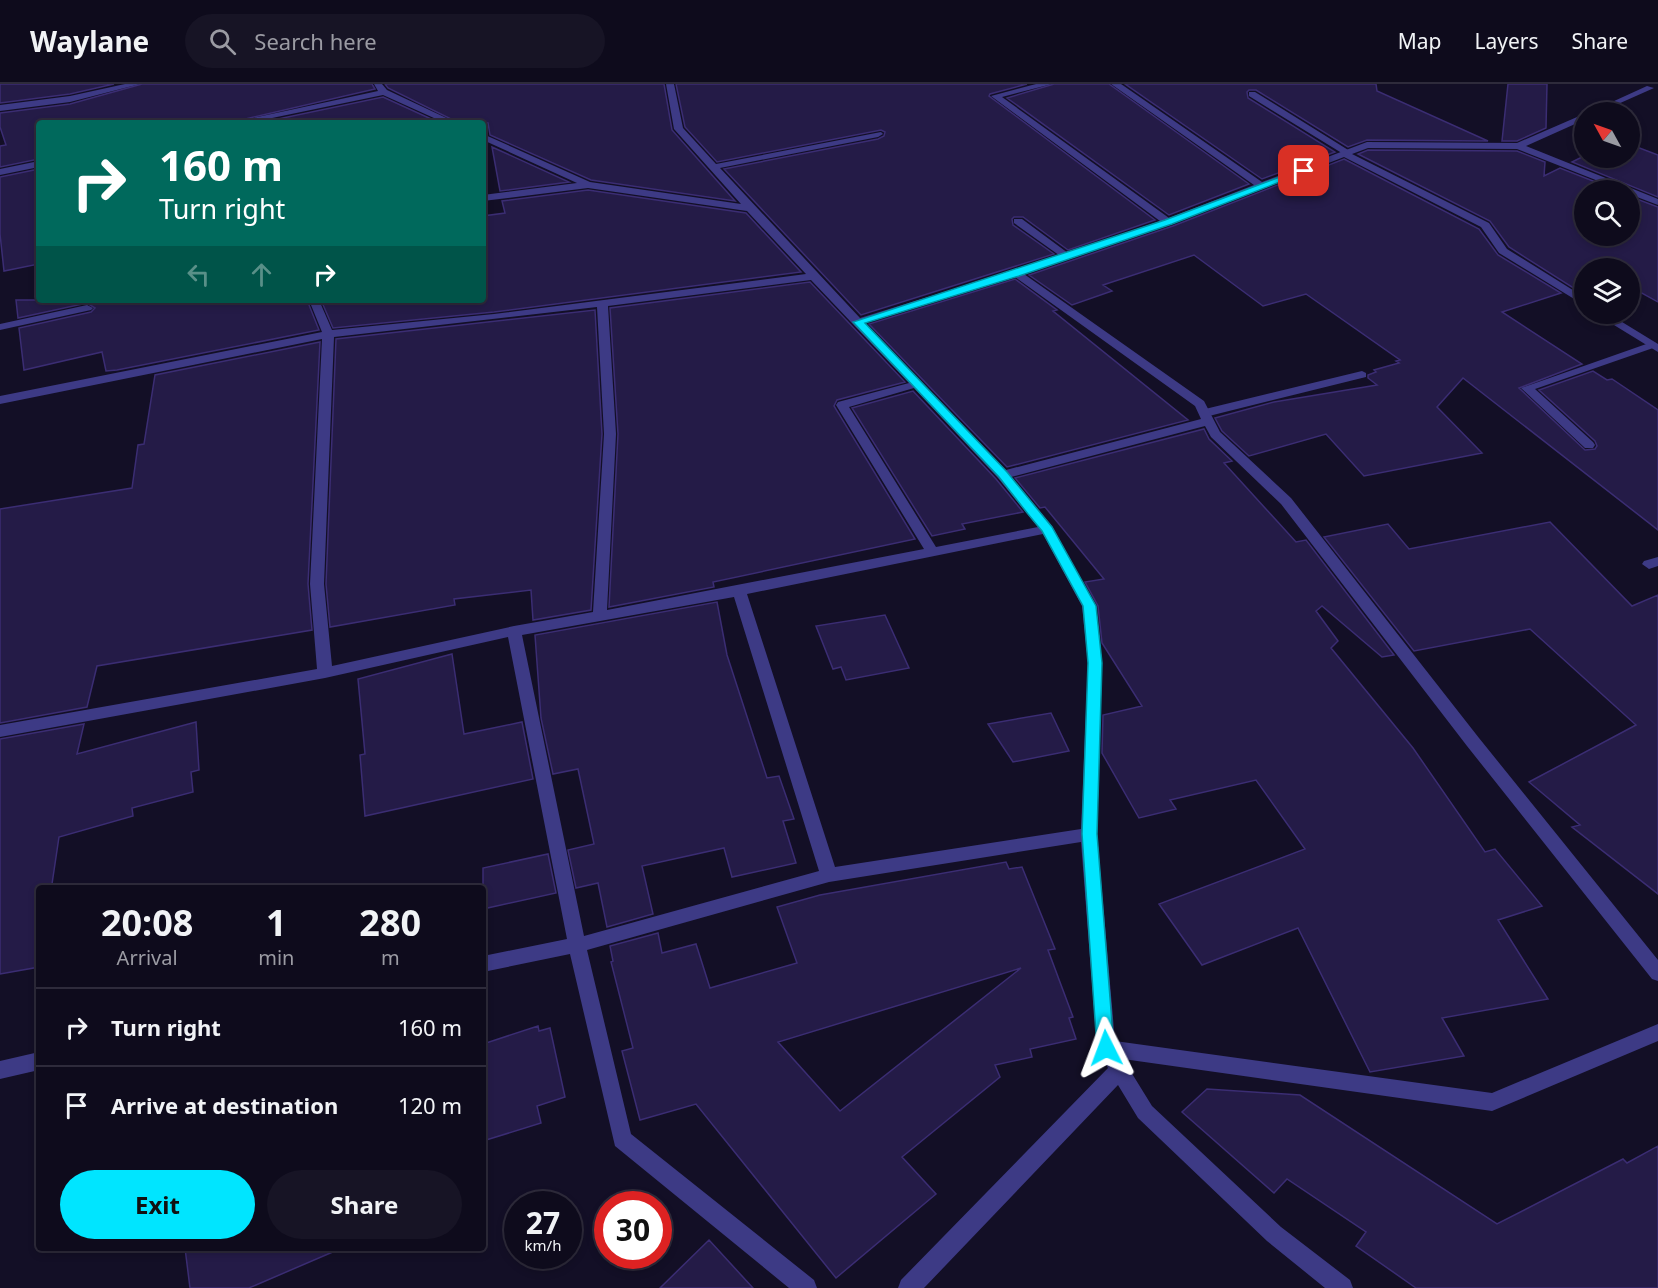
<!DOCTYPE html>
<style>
:root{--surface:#0e0b1c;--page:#171425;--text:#f1f3f6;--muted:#9b9ba3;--line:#2e2b3b;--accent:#00e5ff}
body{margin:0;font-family:"Noto Sans",sans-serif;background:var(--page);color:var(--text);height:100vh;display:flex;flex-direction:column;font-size:22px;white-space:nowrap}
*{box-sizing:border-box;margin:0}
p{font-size:20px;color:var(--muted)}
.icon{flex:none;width:33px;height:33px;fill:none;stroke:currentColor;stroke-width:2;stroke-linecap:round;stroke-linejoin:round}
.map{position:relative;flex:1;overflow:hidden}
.panel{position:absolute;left:36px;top:801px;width:450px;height:366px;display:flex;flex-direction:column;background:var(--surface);border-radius:6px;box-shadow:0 3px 9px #0003,0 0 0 2px var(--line)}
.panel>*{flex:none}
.banner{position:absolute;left:36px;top:36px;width:450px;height:183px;border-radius:6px;box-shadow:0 3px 9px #0003,0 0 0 2px var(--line);background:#00695c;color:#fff;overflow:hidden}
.needle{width:39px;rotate:310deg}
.buttons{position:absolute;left:1574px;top:18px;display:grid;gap:12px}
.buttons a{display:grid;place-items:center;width:66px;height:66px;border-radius:50%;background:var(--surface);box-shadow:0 3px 9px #0003,0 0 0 2px var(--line);font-size:30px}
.speed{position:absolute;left:504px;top:1107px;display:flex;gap:12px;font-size:30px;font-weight:700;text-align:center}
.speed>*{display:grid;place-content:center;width:78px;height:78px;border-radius:50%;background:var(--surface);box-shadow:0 3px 9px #0003,0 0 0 2px var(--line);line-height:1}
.speed small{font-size:15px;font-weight:400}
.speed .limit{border:9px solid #d22;background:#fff;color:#111}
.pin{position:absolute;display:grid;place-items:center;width:51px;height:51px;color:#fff;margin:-26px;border-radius:12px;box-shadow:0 3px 9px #0006}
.me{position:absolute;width:66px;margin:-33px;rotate:357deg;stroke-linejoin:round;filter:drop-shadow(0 0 4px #0008)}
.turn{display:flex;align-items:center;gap:21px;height:126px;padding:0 24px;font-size:27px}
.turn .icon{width:78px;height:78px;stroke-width:2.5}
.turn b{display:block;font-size:42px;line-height:51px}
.lanes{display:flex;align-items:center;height:57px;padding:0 24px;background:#0003;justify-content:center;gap:30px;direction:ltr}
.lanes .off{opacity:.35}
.eta{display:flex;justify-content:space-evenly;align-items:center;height:102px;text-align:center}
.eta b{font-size:36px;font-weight:700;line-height:42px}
.primary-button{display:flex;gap:12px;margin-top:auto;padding:12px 24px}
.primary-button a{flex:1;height:69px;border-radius:36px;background:var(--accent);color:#111;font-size:24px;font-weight:700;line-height:69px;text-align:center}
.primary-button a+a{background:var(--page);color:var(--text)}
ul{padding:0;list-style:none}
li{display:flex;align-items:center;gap:18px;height:78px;padding:0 24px;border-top:2px solid var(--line)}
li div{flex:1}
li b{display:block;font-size:22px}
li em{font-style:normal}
header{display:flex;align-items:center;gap:36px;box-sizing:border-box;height:84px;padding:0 30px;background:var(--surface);border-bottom:2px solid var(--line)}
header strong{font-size:28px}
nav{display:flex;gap:33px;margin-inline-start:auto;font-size:21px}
.search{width:420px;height:54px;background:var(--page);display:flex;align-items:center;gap:15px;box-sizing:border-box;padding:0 21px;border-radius:33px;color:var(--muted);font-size:22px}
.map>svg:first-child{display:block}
.building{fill:#241b47;stroke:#3b2d73;stroke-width:1.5;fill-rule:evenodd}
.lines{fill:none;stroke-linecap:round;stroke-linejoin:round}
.lane{fill:#3d3a85;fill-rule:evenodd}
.street{fill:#3d3a85;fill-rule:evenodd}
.route{fill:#00e5ff;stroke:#0095a6;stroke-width:1.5}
</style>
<header>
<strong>Waylane</strong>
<div class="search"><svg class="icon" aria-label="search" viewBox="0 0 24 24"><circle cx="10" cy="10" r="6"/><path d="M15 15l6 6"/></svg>Search here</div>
<nav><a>Map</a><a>Layers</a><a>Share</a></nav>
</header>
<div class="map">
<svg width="1658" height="1204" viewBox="0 0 1658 1204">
<rect width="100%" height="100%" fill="#130f26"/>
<path class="building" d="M0 0H114L70 10 0 19Z
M142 0H372L375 5 228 39H39V75L0 83V62L6 61 0 43V29L70 20Z
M385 0H664L672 46 735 117 591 96 490 51 488 39H459L388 4Z
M676 0H1027L990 10 989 12 1155 136 1068 166 1023 133H1014L1012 135 1013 141 1054 170 861 231 724 85 878 55 884 52 885 48 881 46 717 78 685 43Z
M1054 0H1109L1249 100 1169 131 1007 14Z
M1125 0H1376L1377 7 1488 57 1367 56 1348 63 1256 6H1249L1247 8 1248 14 1335 68 1262 95Z
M1508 0H1547L1546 44 1517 57H1502Z
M383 13 440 39H259Z
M1629 60 1658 71V113L1572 78 1584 72V75L1629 74Z
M492 63 569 98 500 107Z
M1368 66 1517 67 1545 78 1544 92 1560 84 1616 106H1584V152H1629V112L1658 123V218L1629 202V184H1584V202L1575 205 1509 163 1490 137 1358 70Z
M1344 75 1479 145 1498 171 1561 209 1502 228 1582 280 1519 304 1585 366 1595 365 1597 362 1595 357 1539 306 1593 287 1607 296 1612 295 1658 326V446L1463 294 1437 323 1482 369 1364 392 1326 350 1249 372 1222 347 1215 334 1274 318 1377 301 1368 294V291L1376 288 1374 286 1399 279 1396 277 1400 276 1306 210 1263 222 1194 171 1103 201 1112 207 1072 221 1029 191 1173 142Z
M39 85V180L4 187 0 150V93Z
M588 106 746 129 801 188 494 228 333 244 321 216H483V132L505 129 502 117Z
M1015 195 1057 226 1053 227 1188 336 1007 383 869 240Z
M810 198 905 298 837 316 834 322 915 455 713 498 714 503 609 523 618 350 610 224Z
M16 216H307L319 246 117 286 106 287 102 268 24 286 19 244 91 228 95 224 87 219 18 234Z
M595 226 602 350 591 526 533 536 531 506 454 515 455 521 330 543 326 500 336 255Z
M320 258 308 500 312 546 97 582 87 623 0 639V425L132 404 138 361 144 360 155 291Z
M913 307 996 395 1023 428 962 440 965 445 932 452 852 324Z
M1204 345 1209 355 1232 377 1224 379 1296 458 1306 456 1394 571 1382 573 1322 522 1316 527 1338 557 1331 564 1413 664 1485 768 1495 765 1542 822 1498 836 1548 915 1442 934 1464 972 1370 988 1298 844 1202 881 1159 820 1305 765 1256 696 1170 716 1176 725 1139 734 1102 669 1103 631 1142 622 1102 559 1098 522 1085 498 1104 495 1045 423 1040 424 1015 394Z
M1550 438 1632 522 1658 511V810L1572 743 1580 741 1529 698 1636 641 1530 545 1414 567 1324 453 1388 440 1409 465Z
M717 518 727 571 767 694 779 692 794 735 783 737 796 779 732 793 724 764 642 782 653 830 607 843 598 799 576 804 568 766 594 760 578 685 553 690 541 634 535 551Z
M885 531 909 584 846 596 841 583 833 585 816 542Z
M452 570 464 650 522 638 533 695 365 732 360 671 365 670 358 595Z
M1051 629 1069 667 1013 678 988 640Z
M196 638 199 686 191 688 193 708 132 724 133 732 59 753 52 800 39 803V883L0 890V655L84 640 77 670Z
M548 770 556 809 483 825V784Z
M1006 778 1009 785 1022 783 1055 865 1048 866 1073 933 1069 934 1076 955 1030 965 1032 973 995 981 1000 993 902 1073 936 1110 836 1194 696 1020 640 1036 622 967 633 964 611 878 613 877 610 862 658 849 662 869 696 860 710 904 797 879 777 823 820 811ZM1021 884 840 1027 778 958Z
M538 942 539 947 550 944 565 1013 537 1022 541 1039 483 1057V960Z
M1207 1005 1300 1011 1497 1140 1623 1075 1627 1079 1658 1062V1204H1416L1356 1162 1366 1148 1287 1095 1274 1109 1182 1028Z
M709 1156 753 1204H660Z
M185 1164H342L249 1204H190Z"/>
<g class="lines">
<path class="lane" d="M1249 8H1255L1353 69 1345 71 1249 12Z
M1014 135H1022L1072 172 1063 174 1014 139Z
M87 221 93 224 91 226 0 246V240Z
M1652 258 1656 259V263L1535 305 1593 358 1595 361 1593 364H1585L1521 304Z
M1362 287 1366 289V293L1205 333 1199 329 1201 326Z
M1658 473V482L1649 485 1642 480 1644 477Z"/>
<path class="street" d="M125 0H140L70 18 0 27V21L70 12Z
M374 0H382L387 6 457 39H445L383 11 248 39H230L378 7Z
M666 0H674L683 44 716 80 881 48 883 50 878 53 720 84 860 234 1012 187 1160 137 991 12 1036 0H1052L1002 13 1169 134 1254 101 1111 0H1121L1262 98 1367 58 1517 59 1584 30V36L1526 62 1658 115V121L1629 110V106H1621L1517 65 1368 64 1352 70 1489 139 1507 165 1584 213V221L1499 169 1481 143 1344 73 1172 140 1024 190 1204 317 1220 348 1291 414 1479 654 1658 876V897L1652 895 1467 662 1281 420 1211 353 1205 342 1011 393 1052 442 1096 522 1102 579 1097 750 1115 957 1492 1009 1658 940V957L1492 1027 1123 975 1152 1022 1281 1143 1350 1196 1353 1204H1325L1267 1157 1138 1034 1118 1001 924 1204H898L901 1196 1108 984 1097 964 1081 758 829 798 587 866 631 1050 814 1196 817 1204H789L615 1062 570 870 483 888V872L567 855 508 553 325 594 0 653V641L317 585 310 500 322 255 0 320V312L322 248 309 216H319L332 246 494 230 806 190 747 127 588 104 483 117V111L577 99 483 56V50L590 98 741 120 674 45ZM1015 193 1195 322 1201 335 1006 386 865 239ZM811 196 909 299 838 318 836 321 924 465 607 526 616 350 608 222ZM597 223 604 350 593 528 514 542 332 582 324 500 334 253ZM914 304 998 394 1038 443 936 463 849 323ZM1043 450 1082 522 1088 579 1081 745 835 783 747 510ZM734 513 819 787 584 852 522 551Z
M1647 2 1654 4 1600 28H1590Z
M39 77V83L0 91V85Z
M1596 230H1609L1658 260V268Z
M39 968V986L0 995V977Z"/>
</g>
<path class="route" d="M1301 85 1308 87 1172 140 1019 192 865 239 1007 388 1052 443 1096 522 1102 579 1097 750 1114 964 1112 969 1106 971 1100 969 1097 964 1082 750 1088 579 1083 522 1042 447 1028 430 999 393 853 238 1165 136Z"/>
</svg>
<div class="buttons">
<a><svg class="needle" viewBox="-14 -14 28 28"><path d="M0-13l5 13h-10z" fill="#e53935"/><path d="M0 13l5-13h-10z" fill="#9b9ba3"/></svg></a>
<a><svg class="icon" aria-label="search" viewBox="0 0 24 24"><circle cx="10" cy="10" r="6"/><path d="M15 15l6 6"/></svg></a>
<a><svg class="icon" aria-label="layers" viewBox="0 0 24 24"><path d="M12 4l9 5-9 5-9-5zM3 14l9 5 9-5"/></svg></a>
</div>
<div class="speed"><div>27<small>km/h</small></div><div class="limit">30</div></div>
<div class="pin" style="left:1304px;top:87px;background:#d93025"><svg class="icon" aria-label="arrive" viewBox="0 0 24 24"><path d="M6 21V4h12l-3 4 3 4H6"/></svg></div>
<svg class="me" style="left:1106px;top:964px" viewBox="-20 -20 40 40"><path d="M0-17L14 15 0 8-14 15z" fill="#00e5ff" stroke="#fff" stroke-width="4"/></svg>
<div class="banner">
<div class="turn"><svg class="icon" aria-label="right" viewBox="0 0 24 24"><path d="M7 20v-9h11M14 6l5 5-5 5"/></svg><div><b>160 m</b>Turn right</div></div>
<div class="lanes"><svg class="icon off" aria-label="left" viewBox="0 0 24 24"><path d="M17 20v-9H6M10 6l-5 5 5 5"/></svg><svg class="icon off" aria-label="ahead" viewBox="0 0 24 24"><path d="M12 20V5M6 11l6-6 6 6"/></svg><svg class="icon" aria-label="right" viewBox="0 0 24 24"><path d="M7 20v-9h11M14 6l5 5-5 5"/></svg></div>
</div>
<section class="panel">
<div class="eta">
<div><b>20:08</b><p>Arrival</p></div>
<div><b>1</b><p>min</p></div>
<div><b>280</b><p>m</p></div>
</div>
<ul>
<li><svg class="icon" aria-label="right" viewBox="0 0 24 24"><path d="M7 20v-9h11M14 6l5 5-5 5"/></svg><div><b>Turn right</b></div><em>160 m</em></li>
<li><svg class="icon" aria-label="arrive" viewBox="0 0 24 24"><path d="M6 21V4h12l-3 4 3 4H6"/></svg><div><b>Arrive at destination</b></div><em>120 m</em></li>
</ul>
<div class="primary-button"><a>Exit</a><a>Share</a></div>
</section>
</div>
